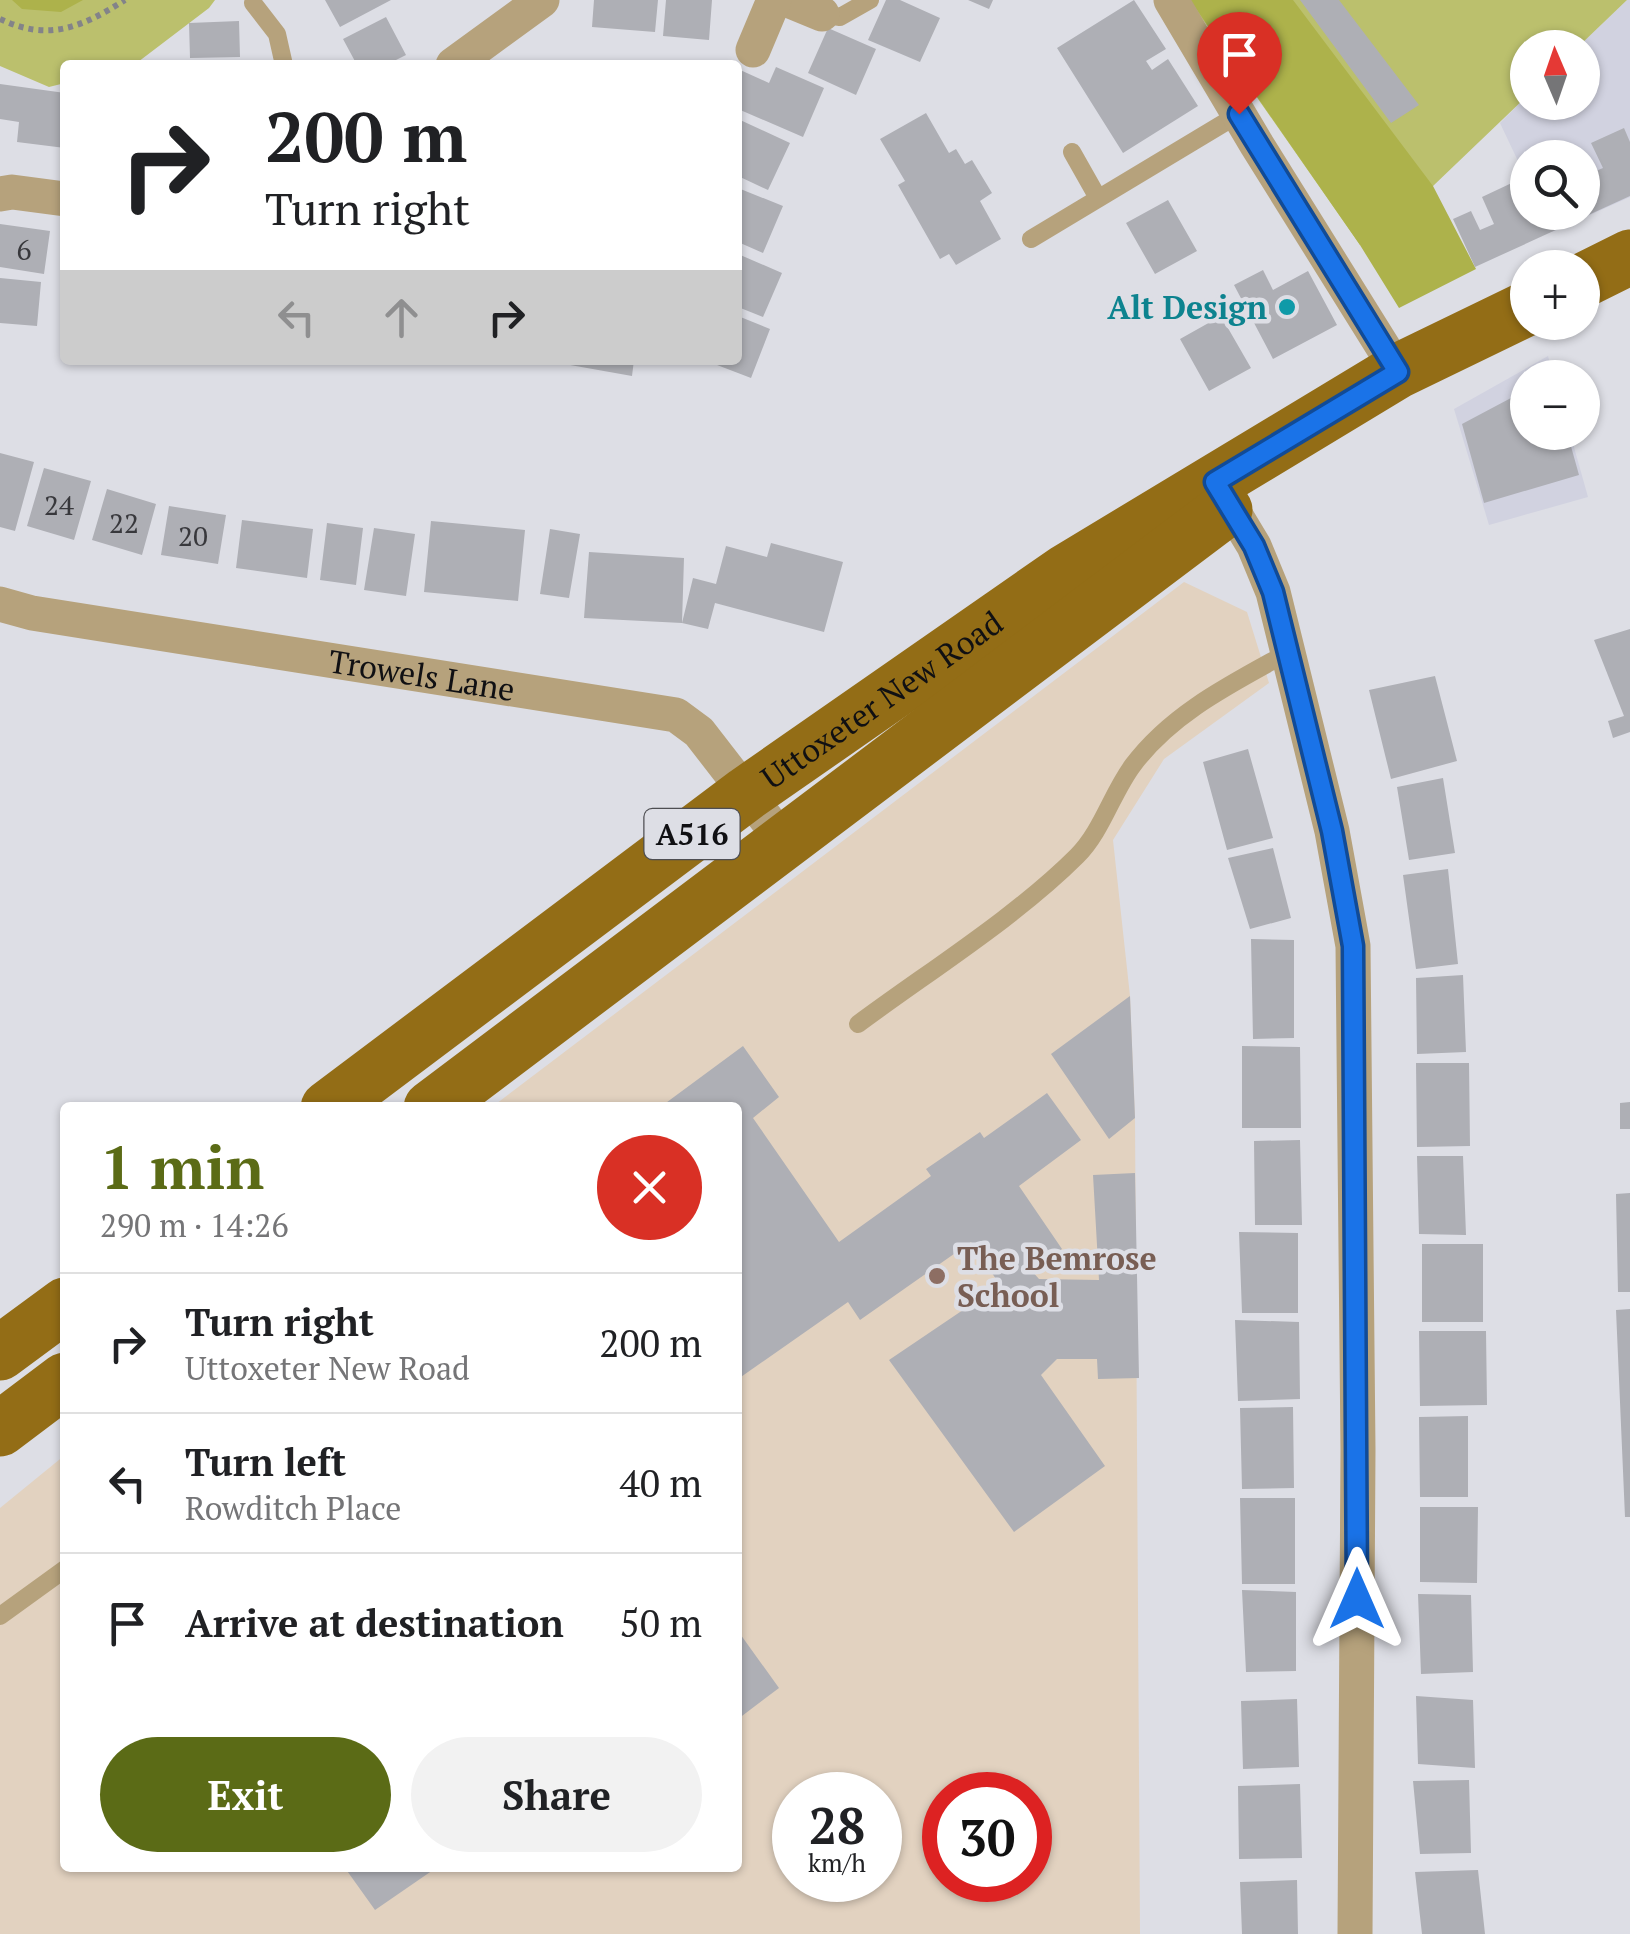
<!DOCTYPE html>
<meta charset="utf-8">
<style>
:root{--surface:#fff;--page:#f2f2f2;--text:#202124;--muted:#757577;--line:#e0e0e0;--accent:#5b6b16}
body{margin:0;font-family:"PT Serif",serif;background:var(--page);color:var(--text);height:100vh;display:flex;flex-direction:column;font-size:38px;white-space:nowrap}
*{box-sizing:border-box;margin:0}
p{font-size:32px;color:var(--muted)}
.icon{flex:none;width:55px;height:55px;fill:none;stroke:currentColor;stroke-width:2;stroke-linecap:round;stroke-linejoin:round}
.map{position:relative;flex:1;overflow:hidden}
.details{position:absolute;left:60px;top:1102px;width:682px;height:770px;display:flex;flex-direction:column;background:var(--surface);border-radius:10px;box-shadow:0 2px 8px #0004}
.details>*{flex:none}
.banner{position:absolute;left:60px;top:60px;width:682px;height:305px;border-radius:10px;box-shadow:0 2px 8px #0004;background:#fff;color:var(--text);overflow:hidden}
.needle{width:65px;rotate:358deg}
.fabs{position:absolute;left:1510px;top:30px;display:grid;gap:20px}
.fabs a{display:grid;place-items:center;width:90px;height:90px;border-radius:50%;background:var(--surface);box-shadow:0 2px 8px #0004;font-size:50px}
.speed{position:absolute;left:772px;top:1772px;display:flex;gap:20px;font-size:50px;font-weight:700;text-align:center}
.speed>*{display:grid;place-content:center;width:130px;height:130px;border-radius:50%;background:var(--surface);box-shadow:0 2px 8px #0004;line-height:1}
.speed small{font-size:25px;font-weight:400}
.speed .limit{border:15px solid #d22;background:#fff;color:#111}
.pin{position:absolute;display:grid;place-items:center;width:85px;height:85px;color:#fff;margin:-102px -42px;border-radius:50% 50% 50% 0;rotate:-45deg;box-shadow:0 0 10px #0007}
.pin .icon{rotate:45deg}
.me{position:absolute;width:110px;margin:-55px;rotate:0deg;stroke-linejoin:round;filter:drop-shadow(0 0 8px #0008)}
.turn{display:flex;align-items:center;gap:35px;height:210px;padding:0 40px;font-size:45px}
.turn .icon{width:130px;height:130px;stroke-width:2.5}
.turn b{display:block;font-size:70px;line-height:85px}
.lanes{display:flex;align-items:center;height:95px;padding:0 40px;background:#0003;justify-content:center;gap:50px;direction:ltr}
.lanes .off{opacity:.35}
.round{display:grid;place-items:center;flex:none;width:105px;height:105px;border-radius:52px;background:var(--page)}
.overview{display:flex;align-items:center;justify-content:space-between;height:170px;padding:0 40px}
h1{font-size:60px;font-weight:600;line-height:75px;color:var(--accent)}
.cta{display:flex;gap:20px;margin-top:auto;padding:20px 40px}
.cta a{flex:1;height:115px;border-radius:60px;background:var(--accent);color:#fff;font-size:40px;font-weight:600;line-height:115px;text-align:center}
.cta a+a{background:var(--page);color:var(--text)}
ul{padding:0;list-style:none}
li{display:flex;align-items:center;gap:30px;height:140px;padding:0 40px;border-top:2px solid var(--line)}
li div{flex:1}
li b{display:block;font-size:38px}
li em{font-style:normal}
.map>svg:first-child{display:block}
.built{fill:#d1d2e0}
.education{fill:#e2d2c0;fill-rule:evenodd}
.green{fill:#bbc06d}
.forest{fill:#adb24b}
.building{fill:#aeafb5}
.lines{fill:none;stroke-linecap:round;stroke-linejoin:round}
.path{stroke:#838389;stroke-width:6;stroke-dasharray:5 5;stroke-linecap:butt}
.lane{stroke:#b6a27c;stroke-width:18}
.street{stroke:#b6a27c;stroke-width:35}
.primary{stroke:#936d16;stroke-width:55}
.route-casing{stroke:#114b97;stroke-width:25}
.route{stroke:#1a73e8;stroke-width:18}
.culture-dot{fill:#0f9aa8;stroke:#dddee5;stroke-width:4}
.education-dot{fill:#8d6e63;stroke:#dddee5;stroke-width:4}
.labels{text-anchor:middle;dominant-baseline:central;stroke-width:9;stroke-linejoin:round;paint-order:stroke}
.number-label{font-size:28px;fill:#38383c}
.shield{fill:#dddee5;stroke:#4e4e52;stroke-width:2.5}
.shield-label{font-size:30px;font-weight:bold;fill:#101013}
.culture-label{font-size:32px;font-weight:bold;fill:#0d838f;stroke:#dddee5;text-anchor:end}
.street-label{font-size:32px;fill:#101013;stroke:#dddee5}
.education-label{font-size:32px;font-weight:bold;fill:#785e54;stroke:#dddee5;text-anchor:start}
</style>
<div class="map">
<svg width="1630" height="1934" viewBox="0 0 1630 1934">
<rect width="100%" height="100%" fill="#dddee5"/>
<path class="built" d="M1627 0H1630V197L1552 232 1543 213 1582 212V158H1528L1527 180 1500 123 1527 96 1528 102H1582V48L1578 47Z
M1548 356 1554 377 1528 378V432L1570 433 1588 497 1489 525 1454 409Z"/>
<path class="education" d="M1184 582 1247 612 1269 683 1164 759 1113 840 1130 996 1135 1118 1140 1934H0V1508L65 1455V1868H738V1108L492 1107ZM795 1795H880V1880H795ZM945 1795H1030V1880H945Z"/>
<path class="green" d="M0 0H215L209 8 134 65H65V83L49 87 0 66Z
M1189 0H1627L1578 47 1528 48 1527 96 1433 186 1360 245Z"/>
<path class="forest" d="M12 0H83L61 12 22 9Z
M1190 0H1293L1433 186 1476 269 1399 308 1360 245Z"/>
<path class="building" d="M325 0H391L340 27Z
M594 0H658L655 32 592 27Z
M666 0H712L709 40 663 36Z
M886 0H900L940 18 920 62 868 40Z
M968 0H993L989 9Z
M1134 0 1166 49 1146 61 1152 70 1168 59 1198 106 1123 153 1057 48Z
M1300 0H1339L1419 105 1391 123Z
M386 17 406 55 386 65H357L343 39Z
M239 21 240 57 190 58 189 23Z
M828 28 876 49 856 95 808 73Z
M776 67 824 88 803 137 738 109V69L769 83Z
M0 84 65 93V148L17 142 19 122 0 119Z
M926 113 949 153 956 149 965 164 972 160 992 193 980 201 1001 239 956 265 949 254 940 259 898 185 905 181 880 139Z
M738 119 790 143 768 190 738 176Z
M1624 128 1630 142V196L1475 267 1453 219 1471 211 1480 230 1494 224 1482 197 1516 181 1525 200 1528 199V212H1582V177L1603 168 1591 143Z
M738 188 783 206 763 253 738 242Z
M1168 200 1197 251 1155 274 1126 223Z
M0 224 50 231 44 274 0 267Z
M738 254 782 273 763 317 738 307Z
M1263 270 1273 290 1308 271 1337 325 1273 359 1234 285Z
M0 278 41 282 37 326 0 323Z
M738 316 770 329 751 378 704 360H738Z
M1221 316 1251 368 1209 391 1180 339Z
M542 360H634L632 376Z
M1528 389V432H1567L1579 475 1484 503 1462 424Z
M0 453 34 462 15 531 0 527Z
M44 468 91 481 74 540 27 526Z
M107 489 156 504 142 555 92 540Z
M169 506 226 515 218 564 161 555Z
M242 520 313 529 307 578 236 568Z
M431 521 525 530 518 601 424 592Z
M327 523 363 528 356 585 320 580Z
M374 528 415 534 406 596 364 590Z
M550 529 580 534 569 598 540 594Z
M771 543 843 562 824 632 715 603 708 629 682 623 693 578 716 584 726 546 767 557Z
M589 552 684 558 682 623 584 618Z
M1630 629V732L1613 738 1608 721 1624 716 1594 640Z
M1435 676 1457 761 1391 779 1369 690Z
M1248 749 1273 838 1227 850 1203 762Z
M1443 778 1455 853 1409 860 1397 787Z
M1273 848 1291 918 1250 929 1228 858Z
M1448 869 1458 964 1416 969 1403 875Z
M1251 939 1294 940V1038L1253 1039Z
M1463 975 1466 1052 1417 1054 1416 978Z
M1130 996 1135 1118 1109 1139 1051 1054Z
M743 1046 779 1097 753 1118 839 1242 931 1176 926 1169 980 1132 984 1138 1047 1093 1081 1140 1019 1186 1062 1249 1031 1270 1039 1279 1099 1280 1093 1175 1135 1173 1139 1378 1098 1379 1097 1359H1057L1041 1375 1105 1466 1014 1532 889 1360 1000 1285 971 1242 860 1320 848 1302 738 1379V1108H659Z
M1242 1046 1300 1047 1301 1128H1242Z
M1416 1063H1469L1470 1146 1417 1147Z
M1630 1102V1129H1620V1103Z
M1300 1140 1302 1225H1255L1254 1141Z
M1417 1156H1463L1466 1235 1419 1234Z
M1630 1193V1292H1618L1616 1194Z
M1239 1232 1298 1233V1313H1242Z
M1422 1244H1483V1322H1422Z
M1630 1309V1517H1625L1616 1310Z
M1235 1320 1299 1322 1300 1399 1238 1401Z
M1419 1331H1486L1487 1405 1420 1406Z
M1293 1407 1294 1488 1242 1489 1240 1408Z
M1468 1416V1497H1420L1419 1417Z
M1240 1498H1295V1584H1242Z
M1420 1507H1478L1477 1583 1420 1582Z
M1242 1590 1296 1592V1671L1246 1672Z
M1418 1594 1471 1595 1473 1672 1421 1674Z
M738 1631 779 1688 738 1719Z
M1416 1696 1473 1700 1475 1768 1418 1764Z
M1297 1699 1299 1767 1243 1769 1241 1701Z
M1469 1780 1471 1853 1420 1854 1413 1781Z
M1300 1784 1302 1858 1239 1859 1238 1786Z
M345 1868H436L375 1910Z
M1478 1870 1485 1934H1422L1415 1872Z
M1297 1880 1298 1934H1242L1240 1882Z"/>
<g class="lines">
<path class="path" d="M0 19C49 42 82 27 125 0"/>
<path class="lane" d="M253 3 277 34 284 65
M822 14 840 17 870 0
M1072 152 1098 198
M1031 239 1239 114
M858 1024C928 972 1016 917 1077 856 1102 831 1112 793 1133 765 1172 713 1231 684 1287 653
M0 1616 65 1569"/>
<g class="street">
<path d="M788 0 822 14"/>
<path d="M1171 0 1257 145 1398 371"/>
<path d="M753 50 774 0"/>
<path d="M453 65 542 0"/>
<path d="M0 194 12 192 65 199"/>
<path d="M1219 488 1254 546 1273 592 1332 831 1353 946 1358 1450 1355 1934"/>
<path id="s1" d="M0 604 32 613 676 715 699 732 785 843"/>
</g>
<g class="primary">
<path d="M1582 281 1630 257"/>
<path id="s2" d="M328 1108 746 794 1065 572 1398 371 1528 308"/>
<path d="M431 1108 1225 510"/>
<path d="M0 1353 65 1305"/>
<path d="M0 1429 65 1380"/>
</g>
</g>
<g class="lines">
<g class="route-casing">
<path id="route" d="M1239 114 1398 372 1215 482 1254 546 1273 592 1332 831 1353 946 1357 1599"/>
</g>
<use href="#route" class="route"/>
</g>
<circle class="culture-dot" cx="1287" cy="307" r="10"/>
<circle class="education-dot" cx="937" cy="1276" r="10"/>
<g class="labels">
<g class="number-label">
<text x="24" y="249">6</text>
<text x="59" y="504">24</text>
<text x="124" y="522">22</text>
<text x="193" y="535">20</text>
</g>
<rect class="shield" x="644.5" y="809" width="95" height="50" rx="8"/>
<g class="shield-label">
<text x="692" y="834">A516</text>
</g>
<g class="culture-label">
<text x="1267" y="307">Alt Design</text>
</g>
<g class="street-label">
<text stroke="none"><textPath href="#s1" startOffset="428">Trowels Lane</textPath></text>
<text stroke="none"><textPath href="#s2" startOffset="688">Uttoxeter New Road</textPath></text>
</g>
<g class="education-label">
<text x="957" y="1258">The Bemrose<tspan x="957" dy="37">School</tspan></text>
</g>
</g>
</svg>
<div class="fabs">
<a><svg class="needle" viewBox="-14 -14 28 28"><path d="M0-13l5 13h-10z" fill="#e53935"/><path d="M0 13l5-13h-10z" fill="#757577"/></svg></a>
<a><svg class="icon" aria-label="search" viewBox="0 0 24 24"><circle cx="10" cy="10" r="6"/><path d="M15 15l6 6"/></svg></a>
<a>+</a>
<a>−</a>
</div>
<div class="speed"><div>28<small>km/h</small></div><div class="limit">30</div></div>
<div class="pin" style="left:1239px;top:114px;background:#d93025"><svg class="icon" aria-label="arrive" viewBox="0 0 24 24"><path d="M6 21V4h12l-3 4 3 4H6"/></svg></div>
<svg class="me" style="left:1357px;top:1599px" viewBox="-20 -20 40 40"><path d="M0-17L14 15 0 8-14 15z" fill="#1a73e8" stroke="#fff" stroke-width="4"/></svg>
<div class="banner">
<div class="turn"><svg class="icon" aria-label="right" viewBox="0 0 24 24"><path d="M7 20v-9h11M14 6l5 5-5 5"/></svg><div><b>200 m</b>Turn right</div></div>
<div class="lanes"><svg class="icon off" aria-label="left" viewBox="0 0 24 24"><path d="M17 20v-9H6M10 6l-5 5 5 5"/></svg><svg class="icon off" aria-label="ahead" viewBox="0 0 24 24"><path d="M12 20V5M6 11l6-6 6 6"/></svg><svg class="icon" aria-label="right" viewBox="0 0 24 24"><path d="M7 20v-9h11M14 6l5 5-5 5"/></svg></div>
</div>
<section class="details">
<div class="overview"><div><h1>1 min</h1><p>290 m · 14:26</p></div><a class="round" style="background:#d93025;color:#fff"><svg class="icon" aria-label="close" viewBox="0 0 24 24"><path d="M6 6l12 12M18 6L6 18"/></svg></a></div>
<ul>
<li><svg class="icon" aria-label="right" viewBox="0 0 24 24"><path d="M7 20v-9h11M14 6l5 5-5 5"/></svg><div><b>Turn right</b><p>Uttoxeter New Road</p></div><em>200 m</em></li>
<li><svg class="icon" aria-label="left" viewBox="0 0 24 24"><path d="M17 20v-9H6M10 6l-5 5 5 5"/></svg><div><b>Turn left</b><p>Rowditch Place</p></div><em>40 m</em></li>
<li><svg class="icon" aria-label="arrive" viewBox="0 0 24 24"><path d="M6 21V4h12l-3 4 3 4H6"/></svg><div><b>Arrive at destination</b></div><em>50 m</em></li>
</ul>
<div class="cta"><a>Exit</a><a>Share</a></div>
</section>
</div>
